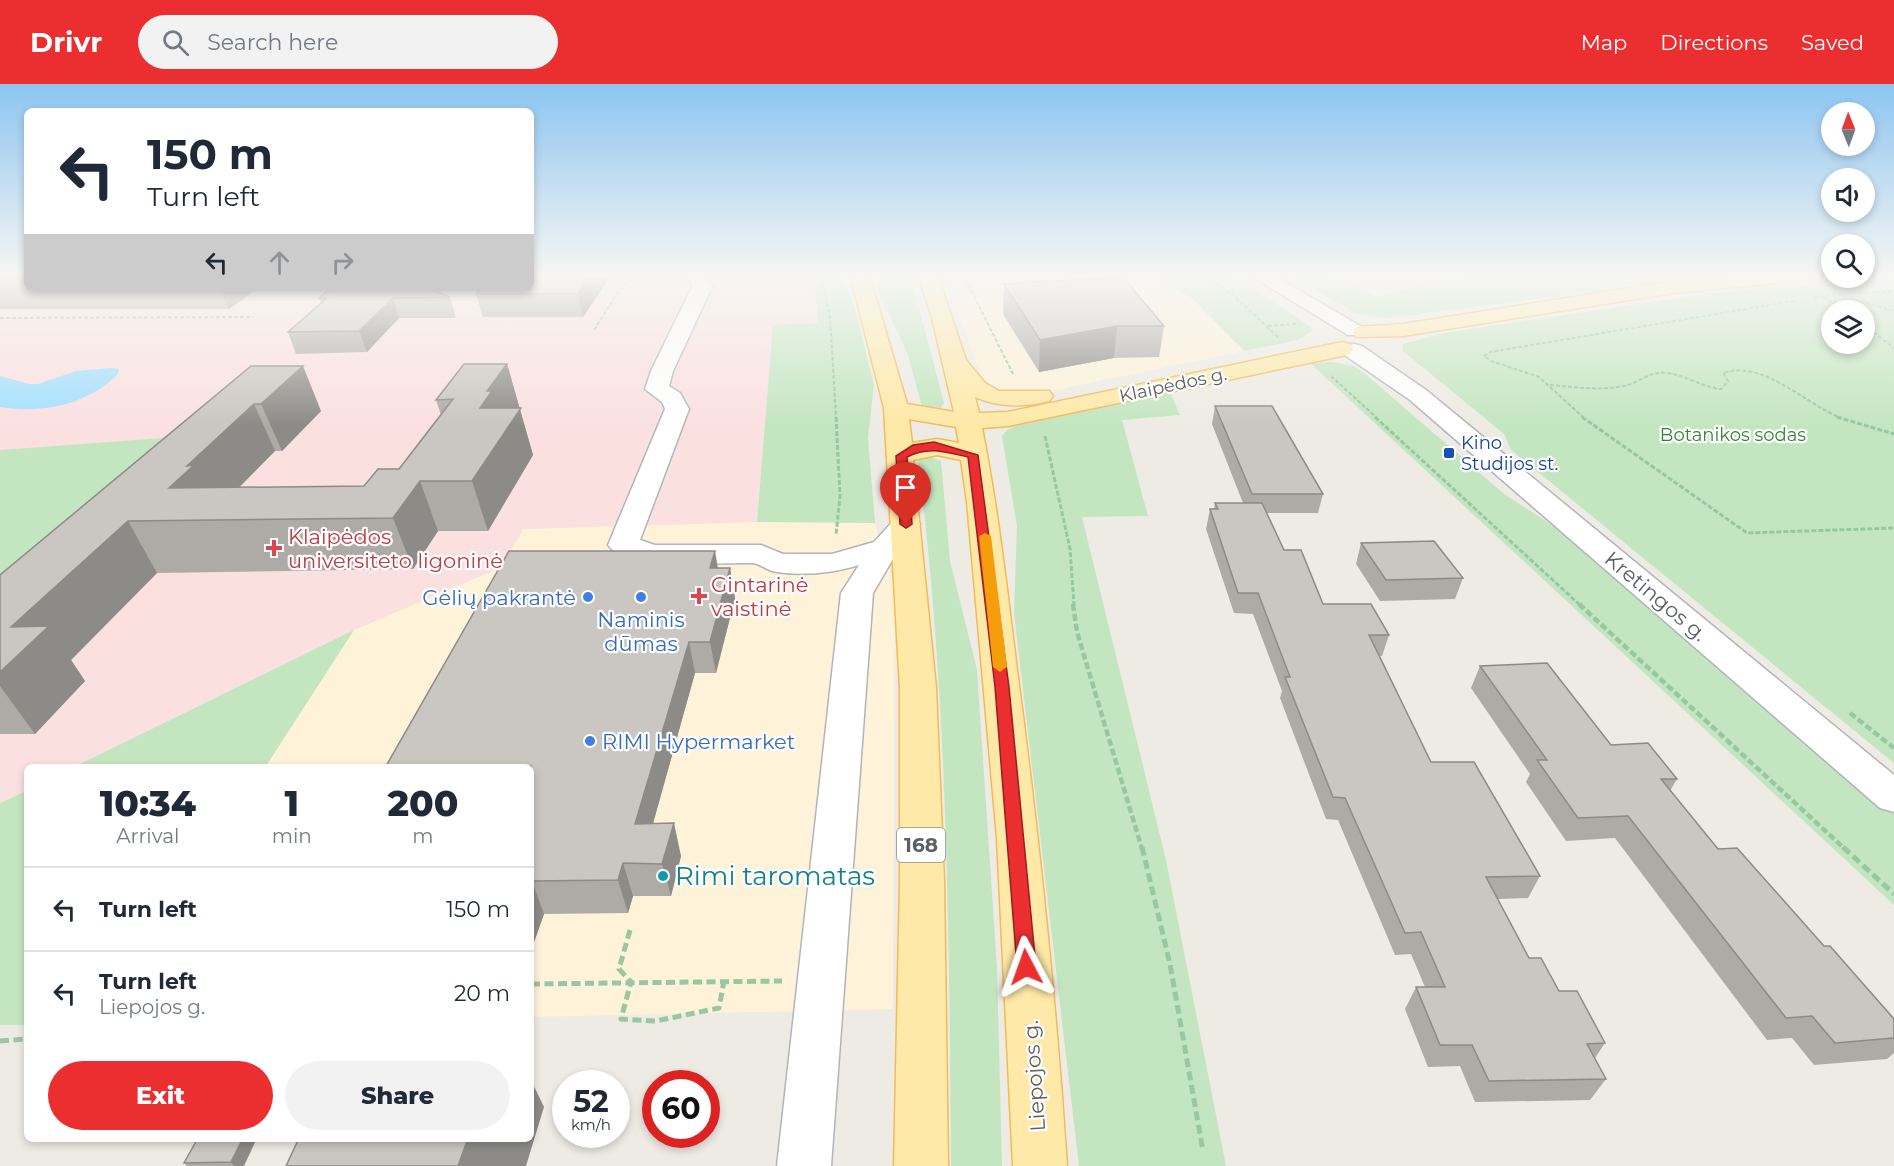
<!DOCTYPE html>
<meta charset="utf-8">
<style>
:root{--surface:#fff;--page:#f2f2f3;--text:#1f2937;--muted:#747a83;--line:#e0e1e3;--accent:#eb2e2f}
body{margin:0;font-family:Montserrat,sans-serif;background:var(--page);color:var(--text);height:100vh;display:flex;flex-direction:column;font-size:22px;white-space:nowrap}
*{box-sizing:border-box;margin:0}
p{font-size:20px;color:var(--muted)}
.icon{flex:none;width:33px;height:33px;fill:none;stroke:currentColor;stroke-width:2;stroke-linecap:round;stroke-linejoin:round}
.map{position:relative;flex:1;overflow:hidden}
.details{position:absolute;left:24px;top:680px;width:510px;height:378px;display:flex;flex-direction:column;background:var(--surface);border-radius:9px;box-shadow:0 3px 9px #0003}
.details>*{flex:none}
.hud{position:absolute;left:24px;top:24px;width:510px;height:183px;border-radius:9px;box-shadow:0 3px 9px #0003;background:#fff;color:var(--text);overflow:hidden}
.needle{width:39px;rotate:359deg}
.fabs{position:absolute;left:1821px;top:18px;display:grid;gap:12px}
.fabs a{display:grid;place-items:center;width:54px;height:54px;border-radius:50%;background:var(--surface);box-shadow:0 3px 9px #0003;font-size:30px}
.speed{position:absolute;left:552px;top:986px;display:flex;gap:12px;font-size:30px;font-weight:700;text-align:center}
.speed>*{display:grid;place-content:center;width:78px;height:78px;border-radius:50%;background:var(--surface);box-shadow:0 3px 9px #0003;line-height:1}
.speed small{font-size:15px;font-weight:400}
.speed .limit{border:9px solid #d22;background:#fff;color:#111}
.pin{position:absolute;display:grid;place-items:center;width:51px;height:51px;color:#fff;margin:-62px -26px;border-radius:50% 50% 50% 0;rotate:-45deg;box-shadow:0 0 6px #0007}
.pin .icon{rotate:45deg}
.me{position:absolute;width:66px;margin:-33px;rotate:356deg;stroke-linejoin:round;filter:drop-shadow(0 0 4px #0008)}
.turn{display:flex;align-items:center;gap:21px;height:126px;padding:0 24px;font-size:27px}
.turn .icon{width:78px;height:78px;stroke-width:2.5}
.turn b{display:block;font-size:42px;line-height:51px}
.lanes{display:flex;align-items:center;height:57px;padding:0 24px;background:#0003;justify-content:center;gap:30px;direction:ltr}
.lanes .off{opacity:.35}
.eta{display:flex;justify-content:space-evenly;align-items:center;height:102px;text-align:center}
.eta b{font-size:36px;font-weight:800;line-height:42px}
.cta{display:flex;gap:12px;margin-top:auto;padding:12px 24px}
.cta a{flex:1;height:69px;border-radius:36px;background:var(--accent);color:#fff;font-size:24px;font-weight:800;line-height:69px;text-align:center}
.cta a+a{background:var(--page);color:var(--text)}
ul{padding:0;list-style:none}
li{display:flex;align-items:center;gap:18px;height:84px;padding:0 24px;border-top:2px solid var(--line)}
li div{flex:1}
li b{display:block;font-size:22px}
li em{font-style:normal}
header{display:flex;align-items:center;gap:36px;box-sizing:border-box;height:84px;padding:0 30px;background:var(--accent);color:#fff}
header strong{font-size:28px}
nav{display:flex;gap:33px;margin-inline-start:auto;font-size:21px}
.search{width:420px;height:54px;background:var(--page);display:flex;align-items:center;gap:15px;box-sizing:border-box;padding:0 21px;border-radius:33px;color:var(--muted);font-size:22px}
.map>svg:first-child{display:block}
.commercial{fill:#fef2d9}
.medical{fill:#fbe0e0}
.green{fill:#c3e6c0;fill-rule:evenodd}
.water{fill:#a3dfff}
.lines{fill:none;stroke-linecap:round;stroke-linejoin:round}
.minor-casing{stroke:#b1b5b9;stroke-width:3}
.major-casing{stroke:#f2ba59;stroke-width:3}
.path-far3{stroke:#99c7a2;stroke-width:2;stroke-dasharray:4 2;stroke-linecap:butt}
.path-far2{stroke:#99c7a2;stroke-width:3;stroke-dasharray:5 2;stroke-linecap:butt}
.path-far1{stroke:#99c7a2;stroke-width:4.5;stroke-dasharray:7 3;stroke-linecap:butt}
.path{stroke:#99c7a2;stroke-width:5;stroke-dasharray:9 4.5;stroke-linecap:butt}
.minor{fill:#fff;fill-rule:evenodd}
.major{fill:#ffe9a8;fill-rule:evenodd}
.wall{fill:#aeaaa6}
.shaded-wall{fill:#8d8b87}
.building{fill:#cac6c1;stroke:#8d8b87;stroke-width:1.5}
.route{fill:#eb2e2f;stroke:#991e1f;stroke-width:1.5}
.slow{fill:#f59e0b}
.transit-dot{fill:#1a4fb4;stroke:#fff;stroke-width:2}
.health-dot{fill:#e0444e;stroke:#fff;stroke-width:2}
.shop-dot{fill:#3f7fe0;stroke:#fff;stroke-width:2}
.culture-dot{fill:#0f9aa8;stroke:#fff;stroke-width:2}
.labels{text-anchor:middle;dominant-baseline:central;stroke-width:4.5;stroke-linejoin:round;paint-order:stroke}
.far-street-label{font-size:18px;fill:#5c6064;stroke:#fff}
.far-park-label{font-size:18px;fill:#378434;stroke:#fff}
.far-transit-label{font-size:18px;fill:#164399;stroke:#fff;text-anchor:start}
.shield{fill:#fff;stroke:#8d9092;stroke-width:1.5}
.shield-label{font-size:20px;font-weight:bold;fill:#5c6064}
.health-label{font-size:21px;fill:#be3a42;stroke:#fff;text-anchor:start}
.street-label{font-size:21px;fill:#5c6064;stroke:#fff}
.shop-label{font-size:21px;fill:#366cbe;stroke:#fff;text-anchor:end}
.near-culture-label{font-size:26px;fill:#0d838f;stroke:#fff;text-anchor:start}
</style>
<header>
<strong>Drivr</strong>
<div class="search"><svg class="icon" aria-label="search" viewBox="0 0 24 24"><circle cx="10" cy="10" r="6"/><path d="M15 15l6 6"/></svg>Search here</div>
<nav><a>Map</a><a>Directions</a><a>Saved</a></nav>
</header>
<div class="map">
<svg width="1894" height="1082" viewBox="0 0 1894 1082">
<rect width="100%" height="100%" fill="#eeebe4"/>
<path class="commercial" d="M944 190H1144L1192 214 1244 267 1032 311 1010 312 985 303Z
M757 438 875 439 895 501 893 925 531 933V682H266L354 546 502 483 522 445Z"/>
<path class="medical" d="M0 190 27 204H531V190H814L818 239 773 241 757 438 523 445 502 483 354 546 76 682H27V707L0 719V495L163 355 0 366Z"/>
<path class="green" d="M814 190H837L852 213 874 301 868 354 875 439 757 438 773 241 818 239Z
M871 190H910L944 319 940 325 933 327 922 323 908 271Z
M1144 190H1231L1311 243 1312 247 1298 256 1244 267 1192 214Z
M1289 190H1326L1377 212 1471 190H1730L1388 234 1355 229Z
M1894 194V679L1511 366 1504 350 1403 267V260L1444 249 1726 207ZM1832 226H1864V260H1832Z
M1333 278 1353 282 1362 287 1504 410 1570 453 1894 730V821L1310 279Z
M1170 308 1180 331 1122 336 1148 432 1082 433 1166 776 1226 1082H1079L1014 529 1017 442 1002 352 1007 346 1018 341Z
M164 354 0 495V366Z
M928 372 941 377 950 477 977 586 997 884 1002 1082H951C949 847 948 610 918 377Z
M354 546 266 682H76Z
M27 707V941H0V719Z"/>
<path class="water" d="M111 284 119 285C118 292 113 295 108 299 77 323 37 329 0 323V292L29 300H38L76 287Z"/>
<g class="lines">
<g class="minor-casing">
<path id="minor" d="M689 190H708L712 203 673 287 669 302 680 309 689 325 640 456 655 461H761L783 470H832L874 458 896 434 906 431 916 434 920 440 897 468 873 509 831 1082H777L841 509 859 481C833 489 804 492 777 488 767 487 760 479 751 479 720 478 626 487 608 461L665 325 662 318 645 305 651 287 692 203Z
M1248 190H1271L1362 243 1366 247 1362 251H1348Z
M1354 260 1362 262 1426 306 1894 691V728L1880 724 1410 316 1346 272 1343 267 1346 262Z"/>
</g>
<g class="major-casing">
<path id="major" d="M850 190H869L907 320 954 328 932 234 918 190H937L966 276 985 299 999 307H1049L1053 312 1049 317C1024 323 999 324 975 313L979 329 1008 328 1342 258 1350 260 1353 265 1350 270 1342 272 1008 342 982 344C998 424 1007 505 1017 586 1039 751 1056 916 1067 1082H1013L997 754 967 418 961 376 937 371 913 376 936 604 944 797 948 1082H894L900 797V604L884 324ZM909 335 956 343 959 359 937 355 912 359Z
M1745 190H1818L1809 196 1674 209 1403 252 1356 253 1353 248 1356 243 1403 240 1674 197Z"/>
</g>
<path class="path-far3" d="M820 190 830 232 836 334
M963 190 1013 290
M1201 190 1231 209 1279 254
M1864 193 1894 191
M1832 195 1852 194
M1840 210 1894 207
M1823 213 1846 226
M1814 214 1836 210 1894 227
M0 234 253 233
M1864 241 1894 264
M1268 242 1297 240
M594 246 616 211 636 190
M1331 292 1377 334
M1550 301C1575 303 1600 307 1624 302 1636 300 1646 290 1659 289 1680 287 1700 303 1721 305L1728 297 1723 289C1763 275 1805 320 1841 334
M1584 334 1539 293 1491 277 1484 272 1490 268 1794 217"/>
<path class="path-far2" d="M836 333 840 412 836 451
M1375 333 1580 521
M1582 333 1747 449 1894 444
M1837 333 1894 350
M1045 352 1070 465 1074 521"/>
<path class="path-far1" d="M1073 520 1077 548 1142 765
M1579 520 1845 765
M1850 629 1894 664"/>
<path class="path" d="M1142 763 1170 880 1203 1067
M1843 763 1894 810
M630 846 619 885 631 898 621 935 656 937 719 924 724 897
M531 900 782 897
M0 957 27 955"/>
<use href="#minor" class="minor"/>
<use href="#major" class="major"/>
</g>
<path class="wall" d="M0 190H27V204H258L229 225H0Z
M531 190H612L583 233H483L476 210Z
M1004 200 1164 242 1159 273 1114 274 1039 288 1003 230Z
M331 204H435L433 206 450 213 456 234H399L367 268 296 270 288 248 321 219 319 214Z
M507 280 533 371 488 447H438L413 485 157 489 71 576 85 597 35 650H0V491L251 282 321 327 282 367H275L239 404 364 402 399 385 441 331 436 316Z
M1215 322 1323 410 1318 429H1267L1284 466 1323 520 1389 551 1382 572H1380L1431 678 1540 792 1528 814 1498 815 1529 874 1605 959 1595 974 1606 995 1590 1016 1475 1018 1460 982 1428 983 1405 925 1416 903H1425L1411 870 1395 871 1338 736 1326 735 1280 614 1282 607 1253 530 1234 529 1206 445 1210 425H1214L1215 419H1243L1212 340Z
M1361 459 1463 494 1455 515 1380 517 1356 480Z
M730 484 735 514 716 589H695L653 739 681 772 671 812H633L628 829 544 830 534 858H531V682Z
M1480 582 1611 661 1677 695 1670 707 1718 765 1824 862 1894 935V969L1887 975 1814 981 1792 954 1767 956 1615 754 1566 757 1526 698 1530 690 1471 604Z
M198 1054 244 1082H187L184 1079Z"/>
<path class="shaded-wall" d="M592 190H612L583 233 578 210Z
M220 204H258L229 225Z
M393 214 399 234 367 268 359 247Z
M1117 242 1114 274 1039 288 1040 256Z
M507 280 533 371 488 447 472 397 480 324 487 307Z
M303 282 321 327 282 367 261 320Z
M254 320 275 367 216 426 169 404 187 382Z
M420 397 438 447 413 485 393 434Z
M128 437 157 489 71 576 85 597 35 650 0 602V588L11 543Z
M715 467 720 496 710 484Z
M730 484 735 514 716 589 710 558Z
M689 558 695 589 644 772 635 740Z
M674 739 681 772 671 812 662 780Z
M623 779 633 812 628 829 618 796Z
M532 797 544 830 534 858 531 852Z
M531 996 544 1023 526 1082H458L468 1054H531Z
M243 1054H257L244 1082H234L231 1078Z"/>
<path class="building" d="M531 190H592L578 210H476L482 204H531Z
M1123 193 1164 242H1117L1040 256 1004 200Z
M331 204H427L450 213 393 214 359 247 288 248 327 214H319Z
M464 280H507L487 307H492L480 324H521L472 397H420L393 434 128 437 11 543 49 542 0 588V491L251 282H303L261 320H254L187 382 194 381 169 404 364 402 378 385H399L453 315 436 316Z
M1215 322H1272L1323 410H1252Z
M1215 419H1262L1284 466H1301L1323 520H1371L1389 551H1369L1431 678H1474L1540 792 1486 793 1529 874H1541L1559 907H1577L1605 959 1587 960 1606 995 1489 997 1472 961H1440L1416 903H1445L1421 848 1405 849 1345 714 1333 713 1285 593H1290L1258 509H1238L1210 425H1218Z
M1434 457 1463 494 1386 496 1361 459Z
M509 467H715L710 484H730L710 558H689L635 740 674 739 662 780 623 779 618 796 532 797 531 798V682H386Z
M1547 579 1611 661 1648 659 1677 695H1661L1718 765 1737 764 1824 862H1830L1894 935V954L1835 959 1812 932 1786 934 1628 732 1578 734 1537 676H1547L1480 582Z
M198 1054H243L231 1078 184 1079Z
M299 1054H468L458 1082H286Z"/>
<linearGradient id="sky" x2="0" y2="1"><stop stop-color="#8cc5f1"/><stop offset="0.56" stop-color="#f7f6f3"/><stop offset="1" stop-color="#f7f6f3" stop-opacity="0"/></linearGradient>
<rect width="1894" height="342" fill="url(#sky)"/>
<path class="route" d="M934 358 978 371 1009 603 1036 883 1033 889 1026 892 1019 889 1017 883 995 603 968 373C945 368 929 362 907 373L912 440 906 444 900 440 896 372 913 361Z"/>
<path class="slow" d="M985 449 991 452 1007 583 1000 588 993 583 979 452Z"/>
<rect class="transit-dot" x="1443" y="363" width="12" height="12" rx="3"/>
<g class="health-dot">
<path d="M271 455h6v6h6v6h-6v6h-6v-6h-6v-6h6z"/>
<path d="M696 503h6v6h6v6h-6v6h-6v-6h-6v-6h6z"/>
</g>
<g class="shop-dot">
<circle cx="588" cy="513" r="6"/>
<circle cx="641" cy="513" r="6"/>
<circle cx="590" cy="657" r="6"/>
</g>
<circle class="culture-dot" cx="663" cy="792" r="6"/>
<g class="labels">
<g class="far-street-label">
<text transform="translate(1173 301) rotate(-12)">Klaipėdos g.</text>
</g>
<g class="far-park-label">
<text x="1733" y="351">Botanikos sodas</text>
</g>
<g class="far-transit-label">
<text x="1461" y="359">Kino<tspan x="1461" dy="21">Studijos st.</tspan></text>
</g>
<rect class="shield" x="897" y="744" width="48" height="34" rx="4.5"/>
<g class="shield-label">
<text x="921" y="761">168</text>
</g>
<g class="health-label">
<text x="288" y="452">Klaipėdos<tspan x="288" dy="24">universiteto ligoninė</tspan></text>
<text x="711" y="500">Gintarinė<tspan x="711" dy="24">vaistinė</tspan></text>
</g>
<g class="street-label">
<text transform="translate(1656 512) rotate(40)">Kretingos g.</text>
<text transform="translate(1034 992) rotate(-94)">Liepojos g.</text>
</g>
<g class="shop-label">
<text x="576" y="513">Gėlių pakrantė</text>
<text x="641" y="535" text-anchor="middle">Naminis<tspan x="641" dy="24">dūmas</tspan></text>
<text x="602" y="657" text-anchor="start">RIMI Hypermarket</text>
</g>
<g class="near-culture-label">
<text x="675" y="792">Rimi taromatas</text>
</g>
</g>
</svg>
<div class="fabs">
<a><svg class="needle" viewBox="-14 -14 28 28"><path d="M0-13l5 13h-10z" fill="#e53935"/><path d="M0 13l5-13h-10z" fill="#747a83"/></svg></a>
<a><svg class="icon" aria-label="sound" viewBox="0 0 24 24"><path d="M4 9h4l5-4v14l-5-4H4zM17 9q2 3 0 6"/></svg></a>
<a><svg class="icon" aria-label="search" viewBox="0 0 24 24"><circle cx="10" cy="10" r="6"/><path d="M15 15l6 6"/></svg></a>
<a><svg class="icon" aria-label="layers" viewBox="0 0 24 24"><path d="M12 4l9 5-9 5-9-5zM3 14l9 5 9-5"/></svg></a>
</div>
<div class="speed"><div>52<small>km/h</small></div><div class="limit">60</div></div>
<div class="pin" style="left:906px;top:440px;background:#d93025"><svg class="icon" aria-label="arrive" viewBox="0 0 24 24"><path d="M6 21V4h12l-3 4 3 4H6"/></svg></div>
<svg class="me" style="left:1026px;top:883px" viewBox="-20 -20 40 40"><path d="M0-17L14 15 0 8-14 15z" fill="#eb2e2f" stroke="#fff" stroke-width="4"/></svg>
<div class="hud">
<div class="turn"><svg class="icon" aria-label="left" viewBox="0 0 24 24"><path d="M17 20v-9H6M10 6l-5 5 5 5"/></svg><div><b>150 m</b>Turn left</div></div>
<div class="lanes"><svg class="icon" aria-label="left" viewBox="0 0 24 24"><path d="M17 20v-9H6M10 6l-5 5 5 5"/></svg><svg class="icon off" aria-label="ahead" viewBox="0 0 24 24"><path d="M12 20V5M6 11l6-6 6 6"/></svg><svg class="icon off" aria-label="right" viewBox="0 0 24 24"><path d="M7 20v-9h11M14 6l5 5-5 5"/></svg></div>
</div>
<section class="details">
<div class="eta">
<div><b>10:34</b><p>Arrival</p></div>
<div><b>1</b><p>min</p></div>
<div><b>200</b><p>m</p></div>
</div>
<ul>
<li><svg class="icon" aria-label="left" viewBox="0 0 24 24"><path d="M17 20v-9H6M10 6l-5 5 5 5"/></svg><div><b>Turn left</b></div><em>150 m</em></li>
<li><svg class="icon" aria-label="left" viewBox="0 0 24 24"><path d="M17 20v-9H6M10 6l-5 5 5 5"/></svg><div><b>Turn left</b><p>Liepojos g.</p></div><em>20 m</em></li>
</ul>
<div class="cta"><a>Exit</a><a>Share</a></div>
</section>
</div>
